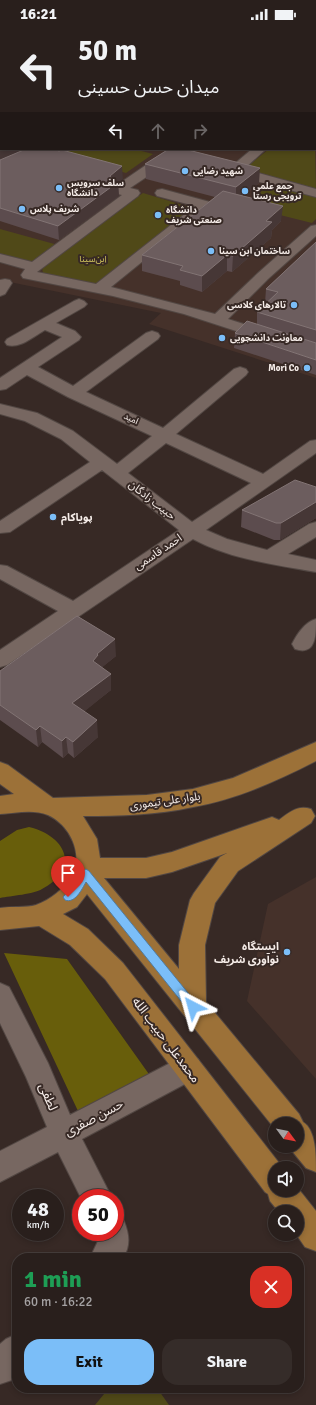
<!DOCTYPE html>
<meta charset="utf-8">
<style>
:root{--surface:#291f1c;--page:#352c29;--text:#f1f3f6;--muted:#a5a2a3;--line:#453d3b;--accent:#7bbef8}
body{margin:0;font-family:Signika,"Noto Sans Arabic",sans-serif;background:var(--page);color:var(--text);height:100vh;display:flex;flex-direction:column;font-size:15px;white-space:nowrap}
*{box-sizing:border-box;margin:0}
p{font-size:13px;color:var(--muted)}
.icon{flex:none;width:22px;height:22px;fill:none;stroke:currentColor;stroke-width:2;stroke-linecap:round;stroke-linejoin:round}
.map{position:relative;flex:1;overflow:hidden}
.panel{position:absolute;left:12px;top:1225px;width:292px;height:140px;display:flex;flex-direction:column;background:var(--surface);border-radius:16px;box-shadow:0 2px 6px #0003,0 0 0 1px var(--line)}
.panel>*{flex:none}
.top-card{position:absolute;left:0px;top:0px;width:316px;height:122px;box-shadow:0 2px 6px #0003,0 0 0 1px var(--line);background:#291f1c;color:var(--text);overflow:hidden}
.needle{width:26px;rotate:122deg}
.fabs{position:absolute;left:268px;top:1089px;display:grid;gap:8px}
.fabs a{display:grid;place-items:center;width:36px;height:36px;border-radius:50%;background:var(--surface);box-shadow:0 2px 6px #0003,0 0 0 1px var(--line);font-size:20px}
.speed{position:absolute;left:12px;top:1161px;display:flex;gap:8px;font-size:20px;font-weight:700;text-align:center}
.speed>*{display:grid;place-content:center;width:52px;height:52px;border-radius:50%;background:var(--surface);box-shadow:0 2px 6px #0003,0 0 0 1px var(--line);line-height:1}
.speed small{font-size:10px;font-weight:400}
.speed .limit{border:6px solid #d22;background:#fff;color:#111}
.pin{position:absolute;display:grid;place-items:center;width:34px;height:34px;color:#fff;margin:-41px -17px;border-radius:50% 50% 50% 0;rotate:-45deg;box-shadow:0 0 4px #0007}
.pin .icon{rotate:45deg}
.me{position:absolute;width:44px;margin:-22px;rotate:321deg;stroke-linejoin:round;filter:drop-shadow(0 0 3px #0008)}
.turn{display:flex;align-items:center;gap:14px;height:84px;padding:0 12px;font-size:18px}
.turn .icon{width:52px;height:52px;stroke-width:2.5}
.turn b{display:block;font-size:28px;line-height:34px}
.lanes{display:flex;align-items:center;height:38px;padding:0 12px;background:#0003;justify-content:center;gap:20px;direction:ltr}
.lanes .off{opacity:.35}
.round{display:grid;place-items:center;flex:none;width:42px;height:42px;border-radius:16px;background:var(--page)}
.overview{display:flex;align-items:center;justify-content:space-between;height:68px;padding:0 12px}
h1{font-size:24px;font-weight:800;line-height:30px;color:#1e9e55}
.button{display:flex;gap:8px;margin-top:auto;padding:8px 12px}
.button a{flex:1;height:46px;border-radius:16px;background:var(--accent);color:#111;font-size:16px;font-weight:800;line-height:46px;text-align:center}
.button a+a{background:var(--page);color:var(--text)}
.status{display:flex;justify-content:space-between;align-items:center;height:28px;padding:0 20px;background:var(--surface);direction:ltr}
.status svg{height:11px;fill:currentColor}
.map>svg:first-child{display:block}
.built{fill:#45312a}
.green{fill:#504918}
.forest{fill:#685e0b}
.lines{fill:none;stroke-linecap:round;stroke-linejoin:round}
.minor-casing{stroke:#524743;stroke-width:2}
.major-casing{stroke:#524743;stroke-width:2}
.minor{fill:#776761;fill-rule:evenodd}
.major{fill:#9c7138;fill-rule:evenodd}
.wall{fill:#5c4c4e}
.shaded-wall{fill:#463736}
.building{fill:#6c5d5e;stroke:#827474}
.route{fill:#7bbef8;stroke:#507ca1}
.poi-dot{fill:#7bbef8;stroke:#372925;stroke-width:1.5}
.labels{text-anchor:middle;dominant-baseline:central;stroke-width:4;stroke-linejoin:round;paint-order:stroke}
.far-poi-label{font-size:9px;font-weight:bold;fill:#f6ede9;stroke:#372925;text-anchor:start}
.far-park-label{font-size:9px;fill:#d3c65f;stroke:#372925}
.far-street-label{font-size:9px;fill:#f6ede9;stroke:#372925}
.street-label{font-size:11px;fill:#f6ede9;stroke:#372925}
.poi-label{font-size:11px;font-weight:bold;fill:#f6ede9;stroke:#372925;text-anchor:start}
.near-street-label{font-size:13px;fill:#f6ede9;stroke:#372925}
</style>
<div class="status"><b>16:21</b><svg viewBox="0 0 49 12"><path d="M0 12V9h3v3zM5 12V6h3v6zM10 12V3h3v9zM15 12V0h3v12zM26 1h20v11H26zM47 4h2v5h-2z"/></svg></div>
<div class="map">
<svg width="316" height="1377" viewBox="0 0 316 1377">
<rect width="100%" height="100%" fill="#372925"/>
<path class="built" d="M0 0 49 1H1V121H315L316 71V350L149 296 161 285 0 252Z
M316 849V1051L247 973 268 876Z"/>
<path class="green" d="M315 115 316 162 243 142 269 121H315Z
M54 121H134L153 126 126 145 50 123Z
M271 155 316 167V191L312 195 244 178Z
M143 165 196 181 97 256 43 245 42 240Z
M0 201 58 217 29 236 0 228Z
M109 1360H157L169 1377H95Z"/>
<path class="forest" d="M29 799C66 808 81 840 42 861 34 866 11 868 0 870V813L17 802Z
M4 925 67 931 151 1049 78 1083Z"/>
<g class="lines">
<g class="minor-casing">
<path id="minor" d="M0 1H1V8H0Z
M316 58V66L315 67V59Z
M0 74 1 75V83L0 82Z
M315 76H316V84H315Z
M252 121H266L244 141 316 161V169L226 145 224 142 226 139 232 138Z
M170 123 175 124 176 127 175 130 130 160 138 162 140 165 138 168 37 244 96 256 195 178 157 168 155 165 157 162 162 161 210 174 212 177 111 259 215 286 258 245 311 198 316 197V208L268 251 228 291 316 319V329L184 286 113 268 23 250 21 247 25 241 0 234V226L32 234 122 167 114 165 112 162 114 159 165 124Z
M5 251 10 252 12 255 5 266 0 268V252Z
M79 271 84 273 87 276 84 279 56 295 75 303 81 309 79 312 38 339 73 358 146 305 152 303 158 305 160 308 158 311 86 364 163 400 234 341 240 339 246 341 248 344 246 347 176 406 263 446 310 413 316 412V425L206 502 227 511 267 522 309 496 316 494V509L288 526 316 532V544C275 537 230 531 193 511L7 637 0 639V622L58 583 0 551V537L7 538 73 573 179 502 102 442 10 504 0 505V493L90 434 61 411 25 393 0 386V376L37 385 73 403 117 436 152 408 68 369 27 347 6 361 0 362V350L62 309 45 302C34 308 20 321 7 317L5 314 7 311 74 273ZM166 415 251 455 192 494 128 445Z
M316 591C316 607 316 628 295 621L292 616C297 606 305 594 316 591Z
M0 955 9 959 48 1035 70 1087 178 1031 188 1027 198 1031 202 1040 198 1049 82 1111 112 1170H81L58 1124 0 1154V1123L47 1099 26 1049 0 995Z
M115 1190 124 1193C129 1206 131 1217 123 1230H90L98 1213V1204H115Z
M17 1306V1346L12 1352 0 1356V1316L6 1311Z"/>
</g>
<g class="major-casing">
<path id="major" d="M316 714V733C277 753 237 771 193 779 157 787 120 788 83 788L97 811 100 830H146L172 824 272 789 279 792C290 784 297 777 311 781L315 788 311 795 238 843 215 875 205 917 206 974 299 1086 303 1094C316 1102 316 1128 316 1144L306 1140 288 1118H297V1096H275V1101L87 866 77 879 63 886 88 901 123 935 283 1140H275V1162H297V1159L316 1183V1223L305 1219 296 1206H297V1184H279L270 1173 268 1166 265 1164 105 951 70 917 39 898 0 902V880C11 878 26 880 36 877 50 872 64 861 72 848 84 826 70 797 48 787 33 781 16 785 0 786V768L14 766 0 756V734L8 737 53 770 147 767 193 761 233 750ZM227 825 220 829 194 865 190 872 179 917V941L104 850H146L172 844Z"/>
</g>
<use href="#minor" class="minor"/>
<use href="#major" class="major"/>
</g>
<path class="wall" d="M1 9V62L0 61V10Z
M0 100 1 121H24V122L123 152 118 155 119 168 59 212 0 193Z
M145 136 259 155 244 168 281 193 272 202 271 210 232 244 227 243 202 264 180 257V253L142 243V227L215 169 146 151Z
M316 214V347L234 320 235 305 257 296V284L266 276 265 275 266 261Z
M316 459V490L280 512H274L241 499 242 482Z
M116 628 102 639 111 662 84 683 98 709 74 730 68 725 63 730 42 714 38 719 0 692V643Z"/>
<path class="shaded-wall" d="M104 0H120V1H102Z
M1 119V121H24V123L0 133V120Z
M122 138 123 152 118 155 119 168 59 212 58 198 110 148Z
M260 140 259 155 236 175V159Z
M283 178 281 193 272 202 271 210 232 244 233 228 266 193Z
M227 227V243L202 264V248Z
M316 474V490L280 512 281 495Z
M115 611 116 628 99 642 93 633 97 626Z
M111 646V662L74 692 72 675Z
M97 692 98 709 74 730 73 714Z
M40 698 42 714 38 719 36 702Z
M66 709 68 725 63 730 62 713Z"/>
<path class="building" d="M27 0H104L102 1H24Z
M1 9V50L0 49V10Z
M0 100 1 101V119L0 120Z
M26 121H53L59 123 62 122 122 138 110 148 112 152 118 154 58 198 0 180V132Z
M169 121H184L260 140 236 159 145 136Z
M223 163 283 178 266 193 272 194 233 228 227 227 202 248 180 242 183 238 142 227Z
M316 214V302L257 284 278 264 266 261Z
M247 293 316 315V332L235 305Z
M295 452 316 459V474L281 495H276L242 482Z
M77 588 115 611 97 626 98 627 93 633 111 646 72 675 97 692 73 714 66 709 62 713 40 698 36 702 0 677V643Z"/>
<path class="route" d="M86 841 89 843 197 976 199 979 197 983 193 984 189 983 86 854C82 861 75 876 65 872L63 869 72 859 82 843Z"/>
<g class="poi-dot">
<circle cx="185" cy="143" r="4"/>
<circle cx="59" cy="160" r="4"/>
<circle cx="245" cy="163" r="4"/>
<circle cx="22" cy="181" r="4"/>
<circle cx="158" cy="187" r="4"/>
<circle cx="211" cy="223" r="4"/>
<circle cx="294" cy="277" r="4"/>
<circle cx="222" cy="310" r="4"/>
<circle cx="307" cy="340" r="4"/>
<circle cx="53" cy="489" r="4"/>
<circle cx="287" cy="924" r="4"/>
</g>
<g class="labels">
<g class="far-poi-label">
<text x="193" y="143">شهید رضایی</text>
<text x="67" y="155">سلف سرویس<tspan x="67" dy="10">دانشگاه</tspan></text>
<text x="253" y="158">جمع علمی<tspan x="253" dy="10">ترویجی رستا</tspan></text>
<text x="30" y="181">شریف پلاس</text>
<text x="166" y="182">دانشگاه<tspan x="166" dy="10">صنعتی شریف</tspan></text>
<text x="219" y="223">ساختمان ابن سینا</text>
<text x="286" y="277" text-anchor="end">تالارهای کلاسی</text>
<text x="230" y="310">معاونت دانشجویی</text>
<text x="299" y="340" text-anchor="end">Mori Co</text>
</g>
<g class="far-park-label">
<text x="93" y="231">ابن‌سینا</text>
</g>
<g class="far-street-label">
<text transform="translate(131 391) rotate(25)">امید</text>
</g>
<g class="street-label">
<text transform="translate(152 472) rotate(38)">حبیب زادگان</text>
<text transform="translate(158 524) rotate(-34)">احمد قاسمی</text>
<text transform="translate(165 773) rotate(-8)">بلوار علی تیموری</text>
</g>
<g class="poi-label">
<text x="61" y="489">پویاکام</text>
<text x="279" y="918" text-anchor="end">ایستگاه<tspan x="279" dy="13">نوآوری شریف</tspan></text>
</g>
<g class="near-street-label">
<text transform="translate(166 1012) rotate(53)">محمدعلی حبیب الله</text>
<text transform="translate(48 1069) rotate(67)">لطفی</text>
<text transform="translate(94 1090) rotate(-28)">حسن صفری</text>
</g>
</g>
</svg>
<div class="fabs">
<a><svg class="needle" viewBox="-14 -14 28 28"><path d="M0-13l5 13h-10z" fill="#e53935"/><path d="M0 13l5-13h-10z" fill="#a5a2a3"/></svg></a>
<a><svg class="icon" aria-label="sound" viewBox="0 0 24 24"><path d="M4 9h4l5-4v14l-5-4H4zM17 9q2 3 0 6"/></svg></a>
<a><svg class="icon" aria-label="search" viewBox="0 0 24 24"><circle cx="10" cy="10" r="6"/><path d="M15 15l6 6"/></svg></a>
</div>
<div class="speed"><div>48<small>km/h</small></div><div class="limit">50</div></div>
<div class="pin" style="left:68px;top:869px;background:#d93025"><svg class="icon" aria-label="arrive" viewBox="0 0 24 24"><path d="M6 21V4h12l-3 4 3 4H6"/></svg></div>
<svg class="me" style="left:193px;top:979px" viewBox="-20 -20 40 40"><path d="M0-17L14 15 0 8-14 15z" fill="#7bbef8" stroke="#fff" stroke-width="4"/></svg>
<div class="top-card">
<div class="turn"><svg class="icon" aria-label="left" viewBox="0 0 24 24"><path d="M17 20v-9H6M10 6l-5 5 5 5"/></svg><div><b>50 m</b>میدان حسن حسینی</div></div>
<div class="lanes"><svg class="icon" aria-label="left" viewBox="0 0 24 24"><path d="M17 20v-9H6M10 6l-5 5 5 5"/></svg><svg class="icon off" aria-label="ahead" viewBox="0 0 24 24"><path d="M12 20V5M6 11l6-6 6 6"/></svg><svg class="icon off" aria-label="right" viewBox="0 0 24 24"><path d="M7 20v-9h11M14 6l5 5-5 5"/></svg></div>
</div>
<section class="panel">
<div class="overview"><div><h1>1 min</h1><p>60 m · 16:22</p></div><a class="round" style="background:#d93025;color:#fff"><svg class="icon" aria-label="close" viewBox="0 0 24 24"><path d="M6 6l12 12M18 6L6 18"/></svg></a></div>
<div class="button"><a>Exit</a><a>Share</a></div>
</section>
</div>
